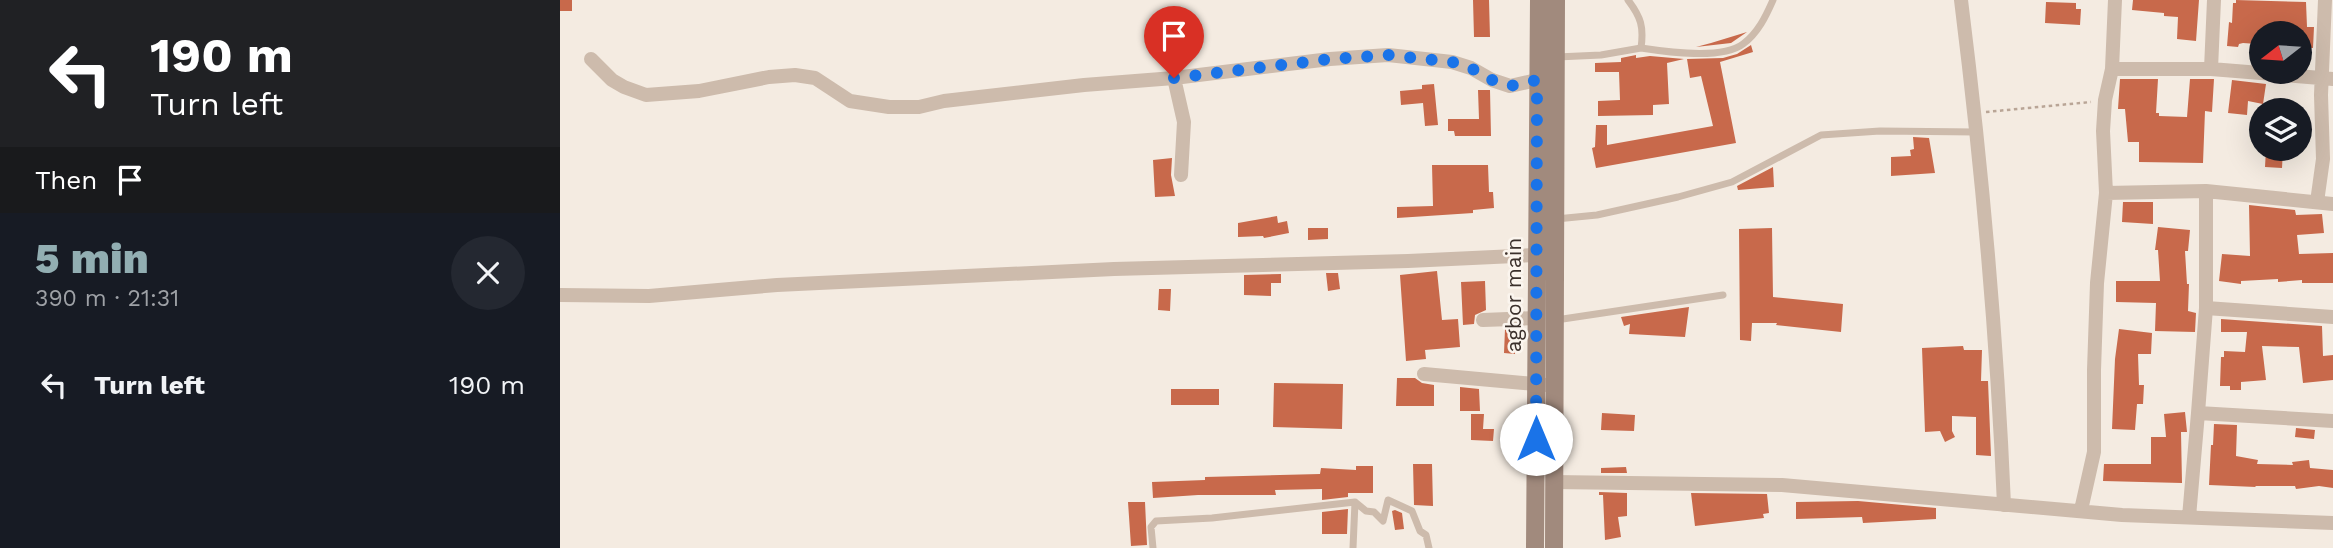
<!DOCTYPE html>
<meta charset="utf-8">
<style>
:root{--surface:#171b24;--page:#242831;--text:#f1f3f6;--muted:#9ea1a6;--accent:#92aeb2}
body{margin:0;font-family:"Work Sans",sans-serif;background:var(--page);color:var(--text);height:100vh;display:flex;flex-direction:column;font-size:26px;white-space:nowrap}
*{box-sizing:border-box;margin:0}
p{font-size:23px;color:var(--muted)}
.icon{flex:none;width:38px;height:38px;fill:none;stroke:currentColor;stroke-width:2;stroke-linecap:round;stroke-linejoin:round}
.map{position:relative;flex:1;overflow:hidden}
.drawer{display:flex;flex-direction:column;background:var(--surface);width:560px}
.drawer>*{flex:none}
.banner{background:#202124;color:#fff;overflow:hidden}
.needle{width:46px;rotate:253deg}
.controls{position:absolute;left:1689px;top:21px;display:grid;gap:14px}
.controls a{display:grid;place-items:center;width:63px;height:63px;border-radius:50%;background:var(--surface);box-shadow:0 7px 28px #0002;font-size:35px}
.pin{position:absolute;display:grid;place-items:center;width:60px;height:60px;color:#fff;margin:-72px -30px;border-radius:50% 50% 50% 0;rotate:-45deg;box-shadow:0 0 7px #0007}
.pin .icon{rotate:45deg}
.me{position:absolute;width:77px;margin:-38px;rotate:0deg;stroke-linejoin:round;filter:drop-shadow(0 0 5px #0008)}
.turn{display:flex;align-items:center;gap:24px;height:147px;padding:0 35px;font-size:32px}
.turn .icon{width:91px;height:91px;stroke-width:2.5}
.turn b{display:block;font-size:49px;line-height:60px}
.then{display:flex;align-items:center;height:66px;padding:0 35px;background:#0003;gap:14px;font-size:26px}
.round{display:grid;place-items:center;flex:none;width:74px;height:74px;border-radius:37px;background:var(--page)}
.summary{display:flex;align-items:center;justify-content:space-between;height:119px;padding:0 35px}
h1{font-size:42px;font-weight:800;line-height:52px;color:var(--accent)}
ul{padding:0;list-style:none}
li{display:flex;align-items:center;gap:21px;height:105px;padding:0 35px}
li div{flex:1}
li b{display:block;font-size:26px}
li em{font-style:normal}
main{display:flex;flex:1;min-height:0}
.map>svg:first-child{display:block}
.building{fill:#c8694b}
.lines{fill:none;stroke-linecap:round;stroke-linejoin:round}
.path{stroke:#b9a596;stroke-width:2.5;stroke-dasharray:3.5 3.5;stroke-linecap:butt}
.lane{stroke:#cdbbac;stroke-width:7}
.street{stroke:#cdbbac;stroke-width:14}
.secondary{stroke:#a18a7d;stroke-width:18}
.route{stroke:#1a73e8;stroke-width:12;stroke-dasharray:0 21.6}
.labels{text-anchor:middle;dominant-baseline:central;stroke-width:5;stroke-linejoin:round;paint-order:stroke}
.street-label{font-size:21px;fill:#3b302b;stroke:#fbf5ee}
</style>
<main>
<section class="drawer">
<div class="banner">
<div class="turn"><svg class="icon" aria-label="left" viewBox="0 0 24 24"><path d="M17 20v-9H6M10 6l-5 5 5 5"/></svg><div><b>190 m</b>Turn left</div></div>
<div class="then">Then<svg class="icon" aria-label="arrive" viewBox="0 0 24 24"><path d="M6 21V4h12l-3 4 3 4H6"/></svg></div>
</div>
<div class="summary"><div><h1>5 min</h1><p>390 m · 21:31</p></div><a class="round"><svg class="icon" aria-label="close" viewBox="0 0 24 24"><path d="M6 6l12 12M18 6L6 18"/></svg></a></div>
<ul>
<li><svg class="icon" aria-label="left" viewBox="0 0 24 24"><path d="M17 20v-9H6M10 6l-5 5 5 5"/></svg><div><b>Turn left</b></div><em>190 m</em></li>
</ul>
</section>
<div class="map">
<svg width="1773" height="548" viewBox="0 0 1773 548">
<rect width="100%" height="100%" fill="#f4ebe1"/>
<path class="building" d="M0 0H12V11H0Z
M913 0H929L930 37H914Z
M1573 0H1639L1636 41 1617 39 1618 17 1604 16V13L1572 10Z
M1676 0 1746 2 1747 27H1754L1753 48 1740 47V33H1698L1697 44 1683 43 1679 44 1678 47 1667 46 1669 22 1672 23 1673 3H1676Z
M1486 2 1516 3V9H1521L1520 25 1485 23Z
M1187 32 1171 43 1136 47 1151 43Z
M1191 45 1193 52 1160 62 1176 143 1036 168 1032 148 1035 147 1036 125H1047V145L1153 126 1141 76 1130 78 1127 59 1163 58 1177 54Z
M1076 55V58L1090 56 1124 59 1107 63 1109 104 1093 105V115L1038 116V101L1060 100 1059 72H1035V63L1061 62V58Z
M1560 79H1598L1596 113H1599V116L1627 117 1630 79H1654L1652 112 1645 111 1643 163 1579 162V142H1568L1565 109H1558Z
M1672 80 1706 84 1703 104 1688 101 1687 115 1668 113Z
M874 84 878 125 865 126 863 103 841 105 840 91 862 89V85Z
M918 90H930L931 136H895L894 131H888V119H919Z
M1353 137 1369 138 1375 173 1331 176V157L1351 156 1350 150 1354 149Z
M1706 149H1723L1722 168 1705 167Z
M612 158 611 175 615 196 595 197 593 160Z
M872 165H928L929 192H933L934 208 913 210V213L837 218V207L873 206Z
M1213 167 1214 187 1178 190 1177 186Z
M1563 202H1593V224L1562 222Z
M1689 205 1735 210 1736 215 1762 214 1764 233 1737 235 1739 254 1773 253V283H1742V280L1718 282V279L1681 281V284L1659 281 1662 254 1690 256Z
M717 216 718 223 727 221 729 233 704 238 703 236 678 237V223Z
M1598 227 1630 230 1628 251H1625L1627 284H1629L1628 311 1636 313 1635 332 1595 331 1596 303 1556 302V281H1600L1598 250H1595Z
M748 228H768V239L748 240Z
M1212 228 1213 297 1283 304 1281 332 1216 325 1217 323H1192L1191 341 1180 340 1179 229Z
M877 271 882 320 898 319 900 347 865 350 866 359 846 361 840 275Z
M766 273H778L780 289 768 291Z
M721 274V283H711V296L684 295V275Z
M925 281 926 310 915 315 914 324 903 325 901 282Z
M599 289H611L610 311 598 310Z
M1129 307 1125 337 1069 334 1070 324 1064 326 1061 317Z
M1661 319 1762 326 1763 356 1773 355V380L1743 383 1739 347 1702 346 1706 380 1681 382V390H1670V386H1660L1661 357H1664V351L1685 352 1687 332H1661Z
M955 328V354L944 353 945 329Z
M1559 329 1592 333 1591 354H1578L1579 385H1584L1583 404H1577L1575 430 1552 429 1555 359Z
M1403 346 1404 350H1422L1421 381H1428L1431 456 1416 455V417L1392 416V431L1395 437 1385 442 1380 431 1365 432 1362 348Z
M837 378H855L862 383 874 385V406H836Z
M714 383 783 384 782 429 713 427Z
M900 387 919 389 920 411H900Z
M611 389H659V405H611Z
M1625 412 1627 432H1621L1622 483 1543 481 1544 464H1591V437H1606L1604 414Z
M1042 413 1075 415 1074 431 1041 430Z
M911 414H924L923 429H934L933 441 911 440Z
M1654 424 1677 425 1676 456 1698 460 1697 464 1733 465 1732 462 1749 460 1750 468 1773 470V488L1759 486 1736 489 1735 486H1695L1696 487 1649 485 1651 445H1653Z
M1736 428 1755 430 1754 439 1735 437Z
M853 464H872L873 506 854 505Z
M796 466H813V493H788V497L762 500V489L715 490 716 495H638L593 498 592 482 645 480V477L760 474 761 468 796 470Z
M1066 467 1067 473H1041V468Z
M1039 492 1067 493V516L1058 517 1061 537 1045 540 1043 495H1039Z
M1131 493 1207 494 1209 513 1203 514 1204 518 1135 526Z
M1298 501 1376 508V519L1303 523 1302 517 1236 519V502Z
M568 502H585L587 545 571 546Z
M788 509 787 534H762V512Z
M835 510 842 513 844 529 835 530 832 511Z"/>
<g class="lines">
<path class="path" d="M1426 112 1531 102"/>
<path class="lane" d="M1081 48C1107 52 1162 60 1183 44 1198 33 1206 16 1213 0
M997 57 1041 55 1081 48C1084 27 1081 17 1068 0
M996 219 1037 215 1118 197 1172 182 1261 135 1320 131 1416 132
M996 320 1163 295
M593 548 591 527 596 521 652 518 795 502 806 511 814 512 823 521 828 500 852 511 860 531 866 535 869 548
M793 548 795 502"/>
<path class="street" d="M1401 0C1422 168 1437 336 1444 505
M31 59 52 80 64 87 86 95 139 91 209 77 235 75 255 78 290 101 329 107H359L384 101 524 85 614 78 770 59 828 55 892 62 911 68 932 80 950 86 977 80
M1552 69H1651L1773 79
M1651 69 1654 0
M614 78 624 122 621 175
M1546 193 1646 191
M1757 202 1763 159 1761 95 1765 0
M0 295 89 296 217 285 554 269 848 261 975 255
M1646 308 1773 317
M923 320 976 318
M864 374 985 385
M1638 413 1646 308V191L1773 204
M993 482 1222 485 1562 515 1773 523
M1521 510 1534 452V370L1537 283 1546 193 1543 131 1545 100 1552 69 1555 0
M1629 517 1638 413 1773 421"/>
<path class="secondary" d="M975 548 979 0
M994 548 996 0"/>
</g>
<g class="lines">
<path class="route" d="M614 78 771 59 828 55 892 62 911 68 932 80 950 86 977 80 976 439"/>
</g>
<g class="labels">
<g class="street-label">
<text transform="translate(953 295) rotate(-90)">agbor main</text>
</g>
</g>
</svg>
<div class="controls">
<a><svg class="needle" viewBox="-14 -14 28 28"><path d="M0-13l5 13h-10z" fill="#e53935"/><path d="M0 13l5-13h-10z" fill="#9ea1a6"/></svg></a>
<a><svg class="icon" aria-label="layers" viewBox="0 0 24 24"><path d="M12 4l9 5-9 5-9-5zM3 14l9 5 9-5"/></svg></a>
</div>
<div class="pin" style="left:614px;top:78px;background:#d93025"><svg class="icon" aria-label="arrive" viewBox="0 0 24 24"><path d="M6 21V4h12l-3 4 3 4H6"/></svg></div>
<svg class="me" style="left:976px;top:439px" viewBox="-20 -20 40 40"><circle r="19" fill="#fff"/><path d="M0-13L10 11 0 6-10 11z" fill="#1a73e8"/></svg>
</div>
</main>
